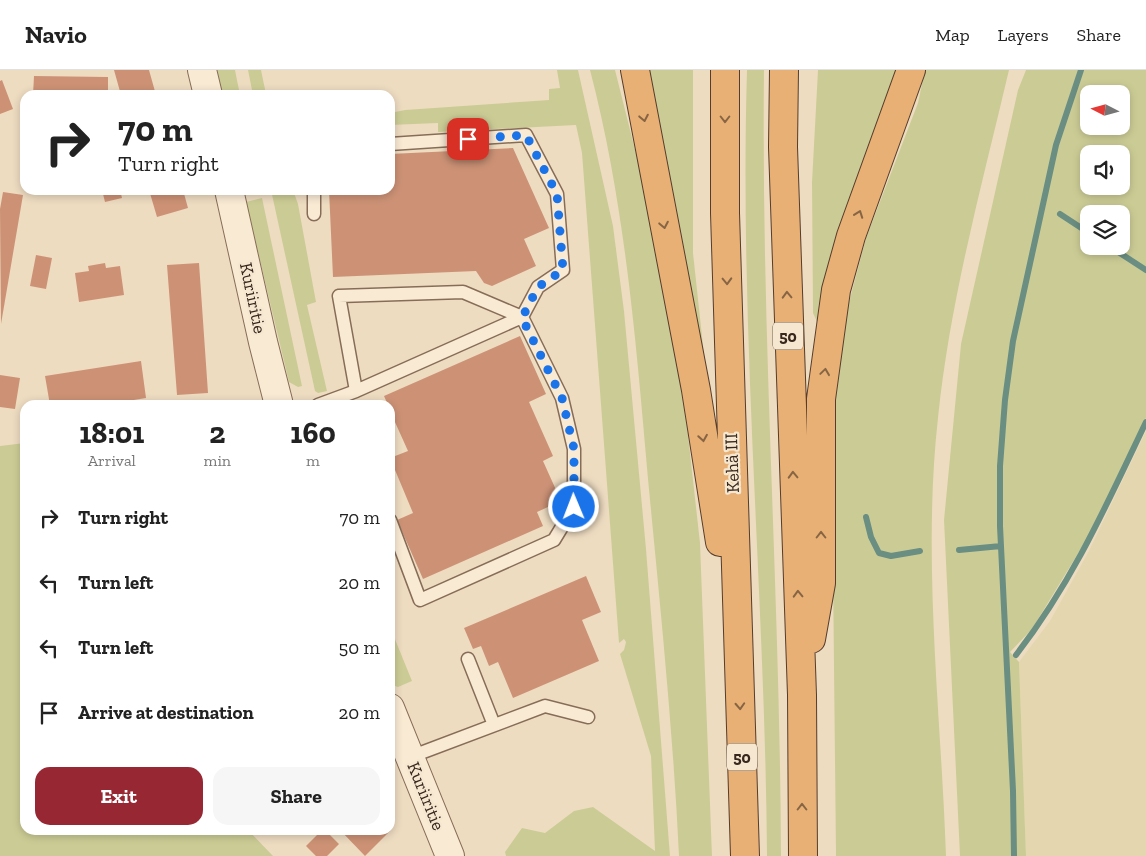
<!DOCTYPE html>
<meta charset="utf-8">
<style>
:root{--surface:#fff;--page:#f6f6f6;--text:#222;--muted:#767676;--line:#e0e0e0;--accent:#972833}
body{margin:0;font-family:"Zilla Slab",serif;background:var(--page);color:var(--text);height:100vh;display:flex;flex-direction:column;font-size:19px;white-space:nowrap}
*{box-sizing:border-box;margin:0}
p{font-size:16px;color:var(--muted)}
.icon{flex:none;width:28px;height:28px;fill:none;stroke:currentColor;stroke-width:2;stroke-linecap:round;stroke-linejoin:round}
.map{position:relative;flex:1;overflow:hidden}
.panel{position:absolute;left:20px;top:330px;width:375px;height:435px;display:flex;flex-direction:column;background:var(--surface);border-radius:15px;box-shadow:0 2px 8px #0003}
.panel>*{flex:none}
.hud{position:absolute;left:20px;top:20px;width:375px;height:105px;border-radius:15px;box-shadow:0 2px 8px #0003;background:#fff;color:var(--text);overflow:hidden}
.needle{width:32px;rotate:276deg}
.tools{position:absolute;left:1080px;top:15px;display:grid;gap:10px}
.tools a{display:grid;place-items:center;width:50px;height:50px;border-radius:10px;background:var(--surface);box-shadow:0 2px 8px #0003;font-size:25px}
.pin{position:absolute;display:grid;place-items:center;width:42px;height:42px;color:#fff;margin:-21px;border-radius:10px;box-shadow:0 2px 8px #0006}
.me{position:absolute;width:55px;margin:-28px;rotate:359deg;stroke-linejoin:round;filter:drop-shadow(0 0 4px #0008)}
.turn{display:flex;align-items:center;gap:18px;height:105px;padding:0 15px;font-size:22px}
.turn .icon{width:65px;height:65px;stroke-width:2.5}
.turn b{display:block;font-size:35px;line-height:42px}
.eta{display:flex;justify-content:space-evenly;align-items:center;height:85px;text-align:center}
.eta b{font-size:30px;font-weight:700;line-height:35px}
.button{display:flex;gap:10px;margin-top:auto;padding:10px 15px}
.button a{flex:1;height:58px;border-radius:15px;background:var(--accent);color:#fff;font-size:20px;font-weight:700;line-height:58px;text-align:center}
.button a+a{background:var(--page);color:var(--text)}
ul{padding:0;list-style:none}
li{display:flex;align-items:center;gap:15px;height:65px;padding:0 15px}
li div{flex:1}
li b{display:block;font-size:19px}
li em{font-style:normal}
header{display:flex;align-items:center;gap:30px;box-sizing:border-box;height:70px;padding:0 25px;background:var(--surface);border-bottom:1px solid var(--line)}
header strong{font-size:24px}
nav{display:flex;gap:28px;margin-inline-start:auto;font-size:18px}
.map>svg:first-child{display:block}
.farmland{fill:#e4d6ae}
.green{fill:#cbcc95;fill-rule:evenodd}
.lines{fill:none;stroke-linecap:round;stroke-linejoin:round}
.stream{stroke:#6a8e82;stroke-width:6}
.building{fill:#cd9276}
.service-casing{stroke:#876d58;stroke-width:15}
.tertiary-casing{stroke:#876d58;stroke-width:30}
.trunk-casing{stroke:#553c2d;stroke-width:30}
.service{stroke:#f9ead4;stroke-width:12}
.tertiary{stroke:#f9ead4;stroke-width:28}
.trunk{stroke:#e8b074;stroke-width:28}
.oneway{stroke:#876544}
.route{stroke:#1a73e8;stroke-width:9;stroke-dasharray:0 16.2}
.labels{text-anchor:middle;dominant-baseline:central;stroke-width:4.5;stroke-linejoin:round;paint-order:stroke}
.shield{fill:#f5e7d0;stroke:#706153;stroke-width:1}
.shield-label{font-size:16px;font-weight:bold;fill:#37271d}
.street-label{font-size:18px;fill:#37271d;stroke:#f5e7d0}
</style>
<header>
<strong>Navio</strong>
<nav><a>Map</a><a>Layers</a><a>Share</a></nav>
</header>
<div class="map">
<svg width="1146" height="786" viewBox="0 0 1146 786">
<rect width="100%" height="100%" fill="#eedcc1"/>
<path class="farmland" d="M1146 361V786H1026L1019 592 1050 551 1089 481Z"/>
<path class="green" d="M216 0H235L240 25H221Z
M248 0H261L266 24 283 25H253Z
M557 0H578L613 156 624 241 646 479 670 786H506L505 782 522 758 545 763 574 741 593 737 655 781 651 686 620 584 624 580 626 572 624 569 619 573 582 83 576 55 438 62V53L390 55V43L405 40 549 30V19L560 18Z
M590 0H615L657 167 674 253 687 356 700 473 712 786H679C673 660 660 535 648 409 636 272 625 134 590 0Z
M644 0H693V183L706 303Z
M747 0H764C761 262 780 524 781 786H767C765 524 739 262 747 0Z
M818 0H899L818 254 813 243 812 112Z
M925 0H1009C982 115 950 230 938 348 922 491 941 642 946 786H836L833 503 834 346 843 255 866 168 918 33Z
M1026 0H1146V348L1085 472 1032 559 1010 582 1019 592 1026 786H960L944 450 961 274 1018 20ZM1089 24H1121V56H1089ZM1089 84H1121V116H1089ZM1089 144H1121V176H1089Z
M271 120H293L298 134 316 232 307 235 327 321 318 323 315 321Z
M262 128 302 316 298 317 289 312 246 132Z
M25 373V760H248L273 786H0V376Z
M390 557 412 611 398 617 395 616 390 605Z"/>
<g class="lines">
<path class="stream" d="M1060 144 1089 163
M1109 176 1146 200
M866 447 871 467 879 483 891 486 920 481
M959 480 1001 476
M1016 585C1073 511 1106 436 1146 352
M1014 786 1013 721 1000 456V396L1005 330 1013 271 1056 75 1081 0"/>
</g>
<path class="building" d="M114 0H149L156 25H121Z
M34 6 108 7V25H33Z
M2 10 13 39 0 44V11Z
M513 78 549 158 524 169 536 196 492 216 484 213 476 201 333 207 329 120H390V84Z
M102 120H120L122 128 105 132Z
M149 120H183L188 138 157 147Z
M3 122 23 125 1 254 0 139Z
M36 185 52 188 46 219 30 216Z
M105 193 106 198 120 196 124 225 79 232 75 203 89 201 88 196Z
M199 193 208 323 177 325 167 195Z
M520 266 546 324 529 332 553 386 543 391 561 431 537 442 543 456 423 509 397 450 413 443 390 388 408 381 390 341V335H388L384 326Z
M141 291 146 328 103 335H50L45 306Z
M0 305 20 308 15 339 0 337Z
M586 506 601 542 582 550 599 591 513 628 498 592 489 596 481 576 473 579 464 558Z
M322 760H325L339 774 327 786H316L306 776Z
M340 760H391L365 786Z"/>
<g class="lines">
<g class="service-casing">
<path id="service" d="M314 120V144
M356 321 339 226 463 222 522 247 562 328 574 379V437L554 470 420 530 390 450
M318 335 356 321 522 247 538 217 563 200 557 124 526 65 390 74
M468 589 494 655
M410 687 545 636 588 647"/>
</g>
<g class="tertiary-casing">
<path id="tertiary" d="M202 0 208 25
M229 120 263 272 279 335
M390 638 450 786"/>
</g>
<g class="trunk-casing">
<path id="trunk" d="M635 0 696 320 720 472
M725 0V143L745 786
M784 0 783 77 802 625 803 786
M811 569 821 513V329L836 220 851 166 911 0"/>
</g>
<use href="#service" class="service"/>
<use href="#tertiary" class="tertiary"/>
<use href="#trunk" class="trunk"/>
</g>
<defs><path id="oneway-chevron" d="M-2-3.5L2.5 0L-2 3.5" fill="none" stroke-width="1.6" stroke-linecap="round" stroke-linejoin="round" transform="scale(1.25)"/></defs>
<g class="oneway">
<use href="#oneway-chevron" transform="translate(644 48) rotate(79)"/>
<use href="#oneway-chevron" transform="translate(725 49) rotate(90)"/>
<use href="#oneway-chevron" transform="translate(859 144) rotate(-70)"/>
<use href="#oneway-chevron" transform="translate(664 155) rotate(79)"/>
<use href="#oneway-chevron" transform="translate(727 211) rotate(88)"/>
<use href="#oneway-chevron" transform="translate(787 225) rotate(-92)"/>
<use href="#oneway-chevron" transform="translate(825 302) rotate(-82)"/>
<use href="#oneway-chevron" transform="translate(703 368) rotate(81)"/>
<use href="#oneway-chevron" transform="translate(793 405) rotate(-92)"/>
<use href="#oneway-chevron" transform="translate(821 465) rotate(-90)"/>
<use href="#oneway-chevron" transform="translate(798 524) rotate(-92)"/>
<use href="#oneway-chevron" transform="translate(740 636) rotate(87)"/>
<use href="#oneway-chevron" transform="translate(802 737) rotate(-90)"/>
</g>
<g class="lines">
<path class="route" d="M468 69 526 65 557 124 563 200 538 217 522 248 562 328 574 379V437"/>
</g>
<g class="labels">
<g class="shield">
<rect x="773" y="252.5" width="30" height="27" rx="4"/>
<rect x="727" y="673.5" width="30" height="27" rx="4"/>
</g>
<g class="shield-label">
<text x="788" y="266">50</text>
<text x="742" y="687">50</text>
</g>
<g class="street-label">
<text transform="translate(253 228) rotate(78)">Kuriiritie</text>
<text transform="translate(732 393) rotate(-92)">Kehä III</text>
<text transform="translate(426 726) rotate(68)">Kuriiritie</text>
</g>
</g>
</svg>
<div class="tools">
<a><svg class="needle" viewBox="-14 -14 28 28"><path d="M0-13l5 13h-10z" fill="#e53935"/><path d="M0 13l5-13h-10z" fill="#767676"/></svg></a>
<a><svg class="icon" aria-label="sound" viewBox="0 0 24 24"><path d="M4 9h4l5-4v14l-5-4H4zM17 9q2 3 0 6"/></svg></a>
<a><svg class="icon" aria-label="layers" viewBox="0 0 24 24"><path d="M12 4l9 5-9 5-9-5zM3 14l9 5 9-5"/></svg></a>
</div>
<div class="pin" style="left:468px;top:69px;background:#d93025"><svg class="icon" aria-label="arrive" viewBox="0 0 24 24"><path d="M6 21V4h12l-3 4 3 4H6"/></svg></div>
<svg class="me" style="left:574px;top:437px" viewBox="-20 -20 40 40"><circle r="17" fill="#1a73e8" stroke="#fff" stroke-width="3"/><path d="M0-11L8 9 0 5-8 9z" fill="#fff"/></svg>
<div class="hud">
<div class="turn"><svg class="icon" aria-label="right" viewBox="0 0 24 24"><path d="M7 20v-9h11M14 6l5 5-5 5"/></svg><div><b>70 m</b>Turn right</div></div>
</div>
<section class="panel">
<div class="eta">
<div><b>18:01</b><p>Arrival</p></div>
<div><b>2</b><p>min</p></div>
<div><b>160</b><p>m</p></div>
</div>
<ul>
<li><svg class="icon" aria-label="right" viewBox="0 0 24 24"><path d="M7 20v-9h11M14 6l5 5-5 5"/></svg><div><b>Turn right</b></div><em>70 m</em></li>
<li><svg class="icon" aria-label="left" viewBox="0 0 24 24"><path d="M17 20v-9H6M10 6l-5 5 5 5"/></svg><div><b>Turn left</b></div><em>20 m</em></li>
<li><svg class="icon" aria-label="left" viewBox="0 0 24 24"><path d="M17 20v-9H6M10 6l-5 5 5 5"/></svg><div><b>Turn left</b></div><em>50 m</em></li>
<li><svg class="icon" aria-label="arrive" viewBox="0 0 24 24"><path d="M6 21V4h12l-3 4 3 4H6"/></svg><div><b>Arrive at destination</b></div><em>20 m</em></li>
</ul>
<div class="button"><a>Exit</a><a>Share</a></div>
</section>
</div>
